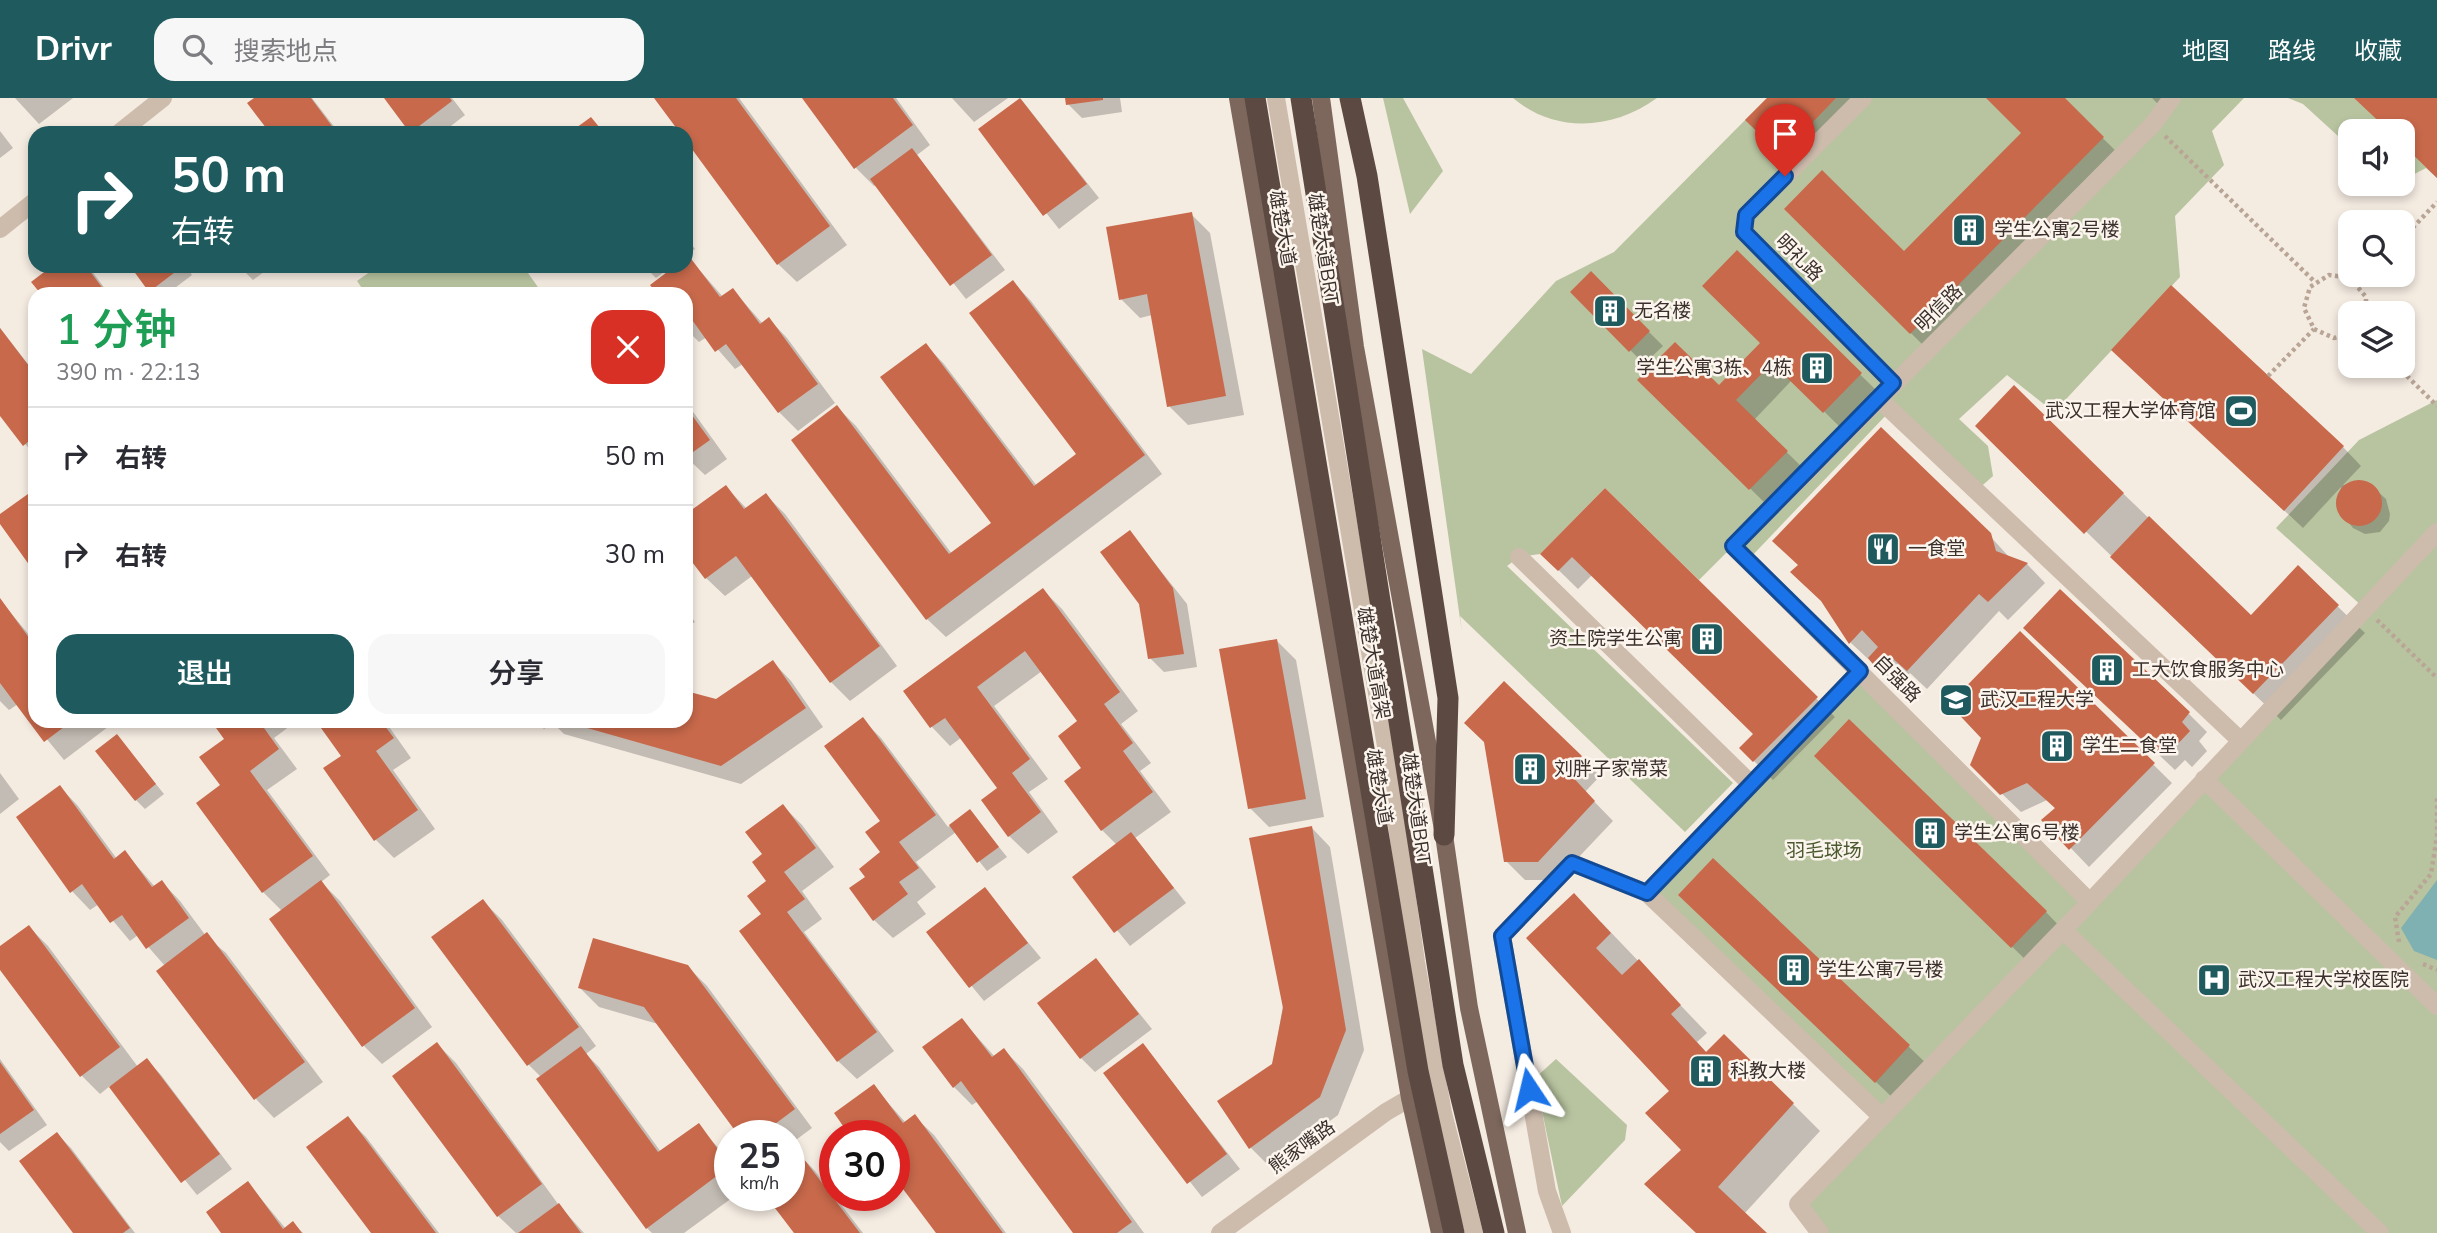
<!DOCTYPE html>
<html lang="zh">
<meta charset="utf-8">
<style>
:root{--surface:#fff;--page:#f7f7f7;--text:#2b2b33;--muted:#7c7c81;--line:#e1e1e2;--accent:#1f5a5e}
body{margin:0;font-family:"Nunito Sans","Noto Sans SC",sans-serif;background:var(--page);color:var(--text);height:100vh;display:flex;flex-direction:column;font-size:26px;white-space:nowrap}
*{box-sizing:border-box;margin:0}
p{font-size:23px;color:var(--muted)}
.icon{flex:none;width:38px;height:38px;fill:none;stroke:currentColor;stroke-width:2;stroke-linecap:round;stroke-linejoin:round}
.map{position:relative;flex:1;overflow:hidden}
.drawer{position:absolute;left:28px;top:189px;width:665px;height:441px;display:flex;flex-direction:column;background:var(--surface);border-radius:21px;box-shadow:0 4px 10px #0003}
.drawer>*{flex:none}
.top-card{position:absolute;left:28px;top:28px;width:665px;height:147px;border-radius:21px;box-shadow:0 4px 10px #0003;background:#1f5a5e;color:#fff;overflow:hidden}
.controls{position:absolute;left:2338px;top:21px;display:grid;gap:14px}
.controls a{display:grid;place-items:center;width:77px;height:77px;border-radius:14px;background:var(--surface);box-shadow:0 4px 10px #0003;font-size:35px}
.speed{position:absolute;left:714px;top:1022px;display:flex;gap:14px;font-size:35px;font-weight:700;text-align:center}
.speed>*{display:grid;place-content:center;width:91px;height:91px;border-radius:50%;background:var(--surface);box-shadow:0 4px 10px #0003;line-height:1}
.speed small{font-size:18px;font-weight:400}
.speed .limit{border:10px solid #d22;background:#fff;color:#111}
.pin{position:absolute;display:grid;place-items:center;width:60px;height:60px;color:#fff;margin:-72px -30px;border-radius:50% 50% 50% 0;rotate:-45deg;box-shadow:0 0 7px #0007}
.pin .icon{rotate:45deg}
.me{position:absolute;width:77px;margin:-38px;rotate:350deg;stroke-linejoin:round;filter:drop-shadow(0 0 5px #0008)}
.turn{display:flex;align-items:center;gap:24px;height:147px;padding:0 28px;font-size:32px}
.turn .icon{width:91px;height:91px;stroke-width:2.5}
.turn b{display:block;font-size:49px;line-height:60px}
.round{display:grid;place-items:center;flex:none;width:74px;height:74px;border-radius:21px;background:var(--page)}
.overview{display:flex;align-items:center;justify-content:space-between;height:119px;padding:0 28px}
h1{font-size:42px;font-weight:600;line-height:52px;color:#1e9e55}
.primary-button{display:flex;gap:14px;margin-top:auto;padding:14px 28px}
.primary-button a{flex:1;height:80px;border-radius:21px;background:var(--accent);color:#fff;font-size:28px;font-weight:600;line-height:80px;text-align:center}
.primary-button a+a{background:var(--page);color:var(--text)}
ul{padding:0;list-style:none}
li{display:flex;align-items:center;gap:21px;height:98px;padding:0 28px;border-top:2px solid var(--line)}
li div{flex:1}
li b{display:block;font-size:26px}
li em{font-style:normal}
header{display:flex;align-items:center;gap:42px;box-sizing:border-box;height:98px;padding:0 35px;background:var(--accent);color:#fff}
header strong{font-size:33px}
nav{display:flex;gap:38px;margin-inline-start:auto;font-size:24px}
.search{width:490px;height:63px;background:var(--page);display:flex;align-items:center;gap:18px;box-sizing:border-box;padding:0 24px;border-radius:21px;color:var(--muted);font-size:26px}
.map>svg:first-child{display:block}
.green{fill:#b8c4a0}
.water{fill:#7fb0b2}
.shadow{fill:#0003}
.building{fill:#c8694b}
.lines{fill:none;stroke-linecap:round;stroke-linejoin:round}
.path{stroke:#b9a596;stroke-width:4.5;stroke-dasharray:3.5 3.5;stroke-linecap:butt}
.minor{stroke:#cdbbac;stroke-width:18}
.major{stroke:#7d675c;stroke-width:18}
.highway{stroke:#5c4a42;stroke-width:21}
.route-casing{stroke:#114b97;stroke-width:18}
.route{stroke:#1a73e8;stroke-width:12}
.labels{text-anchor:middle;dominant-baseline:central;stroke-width:5;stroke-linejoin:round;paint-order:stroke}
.street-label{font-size:19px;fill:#3b302b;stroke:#fbf5ee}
.poi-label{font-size:19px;fill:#3b302b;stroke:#fbf5ee;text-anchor:start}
.park-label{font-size:19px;fill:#4a5a2e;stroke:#fbf5ee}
</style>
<header>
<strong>Drivr</strong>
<div class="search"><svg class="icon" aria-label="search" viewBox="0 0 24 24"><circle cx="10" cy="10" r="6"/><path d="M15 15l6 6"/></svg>搜索地点</div>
<nav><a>地图</a><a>路线</a><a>收藏</a></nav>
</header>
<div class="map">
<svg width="2437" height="1135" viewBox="0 0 2437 1135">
<rect width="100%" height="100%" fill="#f4ebe1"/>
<path class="green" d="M1383 0H1403L1443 73 1410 116Z
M1513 0H1657C1613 32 1555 36 1513 0Z
M1767 0H2244L2212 33 2224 67 2175 118 2180 179 2054 314 2007 277 1959 321 1988 348 1993 378 1976 393 1891 312 1748 462 1733 448 1699 482 1605 390 1540 456 1519 459 1507 468 1733 685 1685 734 1460 518 1462 535 1422 251 1471 276 1556 183 1614 154Z
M2288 0H2437V80L2426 70 2403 82V33H2350V49L2303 6Z
M378 168H523L540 192 535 196H366L357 183Z
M2437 302V1135H1820L1798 1106 1882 1020 1647 795 1860 573 2090 803 2364 510 2276 430 2359 342Z
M1556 961 1627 1027 1625 1042 1562 1108 1535 980Z"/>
<path class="water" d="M2437 782V862L2414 853 2401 830Z"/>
<path class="shadow" d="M15 0H73L39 26Z
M257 0H312L339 35H272Z
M386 0H452L465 17 442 35H413Z
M656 0H739L847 147 797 184 778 166 686 40V35H682Z
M804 0H896L930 47 917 57 1005 172 966 201 876 87 874 88 856 70Z
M952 0H1008L974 24Z
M1067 0H1120L1122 14 1082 20 1068 6Z
M1769 0H1863L1796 70 1748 22Z
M1988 0H2062L2122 59 1929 253 1786 111 1904 156 2024 35Z
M2152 0H2181L2167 15Z
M1021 1 1099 100 1059 131 980 32Z
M0 33 13 50 0 60Z
M1191 116 1210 135 1244 317 1188 327 1169 308 1152 217 1140 220 1121 201Z
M686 139 695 151 686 157Z
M1737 155 1879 295 1843 332 1792 282 1754 322 1805 372 1769 409 1640 282 1719 290 1762 245Z
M689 160 723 199 733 192 763 226 769 221 787 240 835 305 798 333 779 314 743 266 735 271 707 239 699 244 686 231V196H659L678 168H686Z
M55 168H88L109 196H43Z
M132 168H186L192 177 167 196H154Z
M239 168H272L253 182Z
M644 168H672L656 180Z
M1591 176 1663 248 1644 266 1573 194Z
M1013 184 1031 203 1162 376 946 539 927 521 837 309 856 328 952 456 993 425 926 247 944 266 1037 388 1078 356Z
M0 230 35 275V358L0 315Z
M2132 270 2343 349 2361 368 2343 387 2363 384 2376 392 2386 401 2390 416 2389 423 2380 434 2365 436 2353 430 2339 413 2341 389 2303 430Z
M2014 290 2251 519 2298 470 2365 535 2281 622 1977 328Z
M686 304 727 361 705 377 686 359Z
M726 389 747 411 766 397 785 416 897 568 850 603 831 584 752 478 725 498 706 480 686 453V419Z
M1605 392 1835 619 1773 682 1741 650 1755 636 1592 477 1578 491 1542 456Z
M1130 434 1187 506 1197 569 1164 574 1150 560Z
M1989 437 2010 460 2027 466 2045 485 2008 522 1999 513 1927 591 1910 575 1896 587 1851 545 1825 506Z
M1043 492 1062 511 1138 613 1121 626 1151 665 1140 673 1171 714 1135 740 1186 805 1130 848 1074 779 1117 747 1102 732 1083 670 1080 624 1042 573 994 608 1048 681 1029 694 1058 734 1028 756 1009 738 1000 691 962 639 950 648 932 629 905 593Z
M0 502 35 544V623H110L112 626 64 662 18 606 9 612 0 603Z
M686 511 695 524 686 530Z
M2020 535 2172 685 2089 769 2044 722 2056 711 2047 702 2021 714 1972 667Z
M1277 543 1296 562 1324 719 1269 729 1250 710Z
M2044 548 2189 616 2207 634 2199 643 2207 653 2192 669 2185 662 2175 672Z
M773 564 791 583 823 629 741 686 564 636 553 625 544 631 536 623H686V595L716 603Z
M862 621 881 640 948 729 970 713 1007 759 987 773 956 734 916 764 936 789 917 804 926 816 893 840 874 822 867 779 883 754 882 723Z
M213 623 294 625 274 640 297 671 267 692 330 777 321 784 340 803 432 929 382 966 363 947 282 813 263 794 222 688 227 641Z
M318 623H385L411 660 393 672 435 731 394 760 376 742 343 658Z
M117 638 164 696 145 711 136 702Z
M1486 643 1581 659 1600 678 1585 694 1613 723 1557 782H1525L1506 763Z
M0 675 19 701 0 716Z
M1835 677 2046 814 2064 833 2031 867Z
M60 689 78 708 117 761 125 754 155 789 162 784 180 803 206 838 226 855 323 984 274 1020 256 1001 159 873 165 868 138 837 130 843 99 806 90 812 72 793Z
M783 708 802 727 834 769 802 793 822 821 804 834 894 953 857 981 838 963 763 816 769 783 765 757Z
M1312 730 1330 749 1364 952 1338 1017 1269 1068 1251 1050 1219 1003 1273 968Z
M1713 762 1928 967 1895 1002 1699 816Z
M985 792 1041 860 984 903 928 835Z
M483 803 502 822 596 948 586 956 599 969 661 1054 698 1027 730 1063V1097H736L684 1135H652L647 1130 541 979 528 966Z
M1601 824 1707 935 1697 944 1707 955 1793 1006 1820 1033 1744 1116 1764 1135H1698L1671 993 1529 840Z
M29 829 48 848 138 969 147 962 161 977 232 1071 197 1097 110 988 100 996 81 977 0 869V851Z
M1096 862 1152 931 1095 974 1081 960Z
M687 868 707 888 812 1030 789 1047V1038H741L658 926 599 909 580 890Z
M962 922 995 959 1004 952 1023 971 1144 1135H1075L978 1003 972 1007 954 989Z
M437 946 456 965 558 1106 584 1135H516L498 1118Z
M1143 947 1240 1071 1202 1099 1105 976Z
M0 961 47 1027 9 1053 0 1044Z
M873 988 906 1025 915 1019 934 1037 1006 1135H938Z
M348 1021 366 1039 439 1135H373Z
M57 1036 71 1050 135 1135H76Z
M797 1054 815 1073 863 1135H796L789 1097Z
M248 1085 286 1131 293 1125 303 1135H223Z"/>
<path class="building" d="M254 0H311L337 35H270L247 5Z
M384 0H450L452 3 410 35Z
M654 0H736L830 128 777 167 686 43V35H680Z
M802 0H893L913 27 854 71Z
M1020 0 1087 86 1043 118 978 31Z
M1065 0H1103V2L1066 7Z
M1767 0H1836L1781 57 1745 22Z
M1986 0H2065L2104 39 1910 236 1784 111 1822 72 1904 153 2021 35Z
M2354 0H2437V80L2403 47V33H2389Z
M591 19 604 35H569Z
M912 50 992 157 950 188 870 81Z
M1192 114 1226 298 1167 309 1147 196 1119 202 1106 129Z
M1737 152 1862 275 1823 315 1772 265 1736 302 1788 353 1749 392 1637 282 1675 244 1719 287 1760 245 1702 188Z
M689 158 720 199 733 190 760 226 769 219 818 286 778 315 726 246 715 254 690 219 686 222V196H657L650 187 675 168H686Z
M52 168H86L107 196H41L31 184Z
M130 168H183L149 194Z
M1591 173 1650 233 1629 254 1570 194Z
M1013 182 1145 357 926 522 791 342 837 307 949 456 991 425 880 279 926 245 1034 388 1076 356 969 215Z
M2171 187 2344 348 2284 413 2111 252Z
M0 230 35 276V338L23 348 0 318Z
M2014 287 2124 395 2084 436 1975 328Z
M686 309 710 342 686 359Z
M1881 329 1991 435 1996 453 2028 465 1988 504 1979 496 1907 573 1890 558 1876 570 1868 560 1878 549 1862 532 1849 546 1821 503 1790 474 1798 467 1772 443Z
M2336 405a23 23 0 1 1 46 0a23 23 0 1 1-46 0Z
M726 387 744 411 766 395 880 548 830 585 736 458 705 481 686 456V416Z
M1605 390 1818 599 1753 664 1739 650 1753 636 1572 459 1558 473 1540 456Z
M35 391V475L0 426V416Z
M2149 418 2251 517 2298 467 2339 507 2253 596 2110 459Z
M1130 432 1173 490 1184 556 1148 561 1139 506 1100 454Z
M1043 490 1120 594 1104 606 1133 645 1123 653 1153 694 1101 733 1064 683 1081 670 1058 638 1077 623 1025 553 977 589 1030 661 1012 675 1041 714 1008 739 981 702 997 690 945 620 930 630 903 593Z
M2060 491 2190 614 2182 624 2190 633 2173 651 2165 644 2156 655 2023 530Z
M0 500 35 548V623H72L44 644 0 585Z
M2020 533 2155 665 2069 752 2041 722 2055 710 2027 685 2000 697 1970 667 1981 640 1949 606Z
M1277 541 1306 701 1248 711 1219 551Z
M773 562 806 610 721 668 566 624 686 623V593L716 601Z
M1504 583 1582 658 1568 674 1595 703 1538 764H1504L1484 644 1464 625Z
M863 619 936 717 899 744 919 770 899 784 908 796 873 823 849 790 865 779 859 771 880 754 865 734 880 723 824 648Z
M1849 621 2047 813 2011 850 1814 658Z
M211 623H259L279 651 250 673 313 758 262 795 196 705 220 687 199 659 224 641Z
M316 623H381L394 640 376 653 418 712 374 743 323 670 341 658Z
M117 636 156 686 135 703 95 653Z
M60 687 114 761 125 752 152 789 162 782 189 820 146 851 122 817 110 825 82 786 70 795 16 719Z
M783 706 816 750 784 774 805 801 787 814 877 934 837 964 739 833 761 816 747 798 766 783 752 764 762 756 745 734Z
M970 711 999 749 977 765 949 727Z
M1312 728 1346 932 1320 999 1249 1051 1217 1003 1272 966 1283 910 1249 740Z
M1131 734 1174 790 1114 835 1072 779Z
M1713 760 1910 947 1875 985 1678 797Z
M321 782 415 910 362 949 269 821Z
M985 789 1028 845 969 890 926 834Z
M1574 795 1611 835 1596 850 1622 877 1639 861 1681 907 1671 916 1706 954 1724 936 1794 1005 1718 1089 1767 1135H1696L1644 1086 1681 1052 1645 1015 1669 993 1526 840Z
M483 801 579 929 527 968 431 839Z
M29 827 120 949 80 979 0 872V848Z
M207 834 305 964 254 1002 156 873Z
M593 840 688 867 795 1011 759 1038H739L644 909 578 890Z
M1096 860 1139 916 1080 961 1037 905Z
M962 920 992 959 1004 950 1132 1124 1117 1135H1073L961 983 953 990 922 949Z
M437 944 542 1086 497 1119 392 978Z
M1143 945 1227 1056 1187 1086 1103 975Z
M581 948 658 1054 699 1025 730 1068 646 1131 536 981Z
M147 960 220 1056 181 1085 109 989Z
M0 964 34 1012 0 1036Z
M874 986 903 1025 915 1016 1003 1135H936L894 1079V1038H850L834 1015Z
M348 1018 436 1135H371L306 1049Z
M57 1034 130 1130 123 1135H73L19 1063Z
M797 1052 860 1135H794L765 1097H789V1057Z
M248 1083 283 1131 293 1123 302 1135H221L206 1114Z
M559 1105 581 1135H518Z"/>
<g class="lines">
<path class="path" d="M2165 38 2315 184
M2403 140 2437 104
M2359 187 2368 177
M2350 236 2334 240 2314 231 2304 210 2310 189 2329 177 2350 180 2366 199V215
M2397 268 2437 308
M2268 278 2314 231
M2377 522 2437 580
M2399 844 2395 819 2431 776 2437 738V698
M2423 866 2437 872"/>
<path class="minor" d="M1276 0 1386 648 1416 864 1443 1015 1474 1135
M1863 0 1746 117 1744 134 1893 285
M119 35 163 0
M0 131 35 103
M1878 300 2241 643
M1519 459 1751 686
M1860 573 1647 795 1882 1019
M2204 681 2437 908
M2090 804 1733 448 2153 26 2172 0
M2063 832 2380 1135
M1220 1135 1386 1014 1410 1000
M1562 1135 1547 1093 1502 838 1572 765 1647 795
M1820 1135 1798 1106 2090 804 2437 434"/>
<path class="major" d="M1238 0 1410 1000 1440 1135
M1321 0 1355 249 1444 737 1469 910 1517 1135"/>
<path class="highway" d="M1255 0 1418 973 1454 1135
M1301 0 1453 967 1494 1135
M1350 0 1367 78 1448 600 1444 737"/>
</g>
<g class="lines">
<g class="route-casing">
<path id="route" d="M1529 991 1502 838 1572 765 1647 795 1860 573 1733 448 1893 285 1744 134 1746 117 1785 78"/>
</g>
<use href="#route" class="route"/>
</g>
<defs>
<g id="building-square" transform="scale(1.75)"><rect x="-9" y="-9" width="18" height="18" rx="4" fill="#1f5a5e" stroke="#fbf5ee"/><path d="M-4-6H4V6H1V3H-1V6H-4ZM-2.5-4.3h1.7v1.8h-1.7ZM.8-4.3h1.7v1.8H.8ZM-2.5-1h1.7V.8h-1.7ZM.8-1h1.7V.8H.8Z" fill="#fff"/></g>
<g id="stadium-square" transform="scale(1.75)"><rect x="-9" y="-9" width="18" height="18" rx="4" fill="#1f5a5e" stroke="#fbf5ee"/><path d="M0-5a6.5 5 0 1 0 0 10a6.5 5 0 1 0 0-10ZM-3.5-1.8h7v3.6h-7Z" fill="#fff"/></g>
<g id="restaurant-square" transform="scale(1.75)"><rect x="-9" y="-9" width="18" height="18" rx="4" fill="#1f5a5e" stroke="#fbf5ee"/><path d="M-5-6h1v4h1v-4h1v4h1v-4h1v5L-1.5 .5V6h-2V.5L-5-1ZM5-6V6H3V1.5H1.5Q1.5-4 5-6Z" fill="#fff"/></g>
<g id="university-square" transform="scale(1.75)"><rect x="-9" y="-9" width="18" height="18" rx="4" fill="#1f5a5e" stroke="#fbf5ee"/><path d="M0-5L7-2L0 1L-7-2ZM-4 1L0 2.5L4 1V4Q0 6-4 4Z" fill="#fff"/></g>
<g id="hospital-square" transform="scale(1.75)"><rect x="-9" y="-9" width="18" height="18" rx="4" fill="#1f5a5e" stroke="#fbf5ee"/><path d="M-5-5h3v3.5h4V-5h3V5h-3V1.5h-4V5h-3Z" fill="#fff"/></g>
</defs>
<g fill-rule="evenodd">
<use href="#building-square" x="1969" y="132"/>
<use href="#building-square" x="1610" y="213"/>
<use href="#building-square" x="1817" y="270"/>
<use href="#stadium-square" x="2241" y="313"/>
<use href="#restaurant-square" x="1883" y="451"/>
<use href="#building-square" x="1707" y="541"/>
<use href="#building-square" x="2107" y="572"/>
<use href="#university-square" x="1956" y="602"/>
<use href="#building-square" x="2057" y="648"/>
<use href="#building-square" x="1530" y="671"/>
<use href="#building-square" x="1930" y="735"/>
<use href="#building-square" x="1794" y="872"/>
<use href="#hospital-square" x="2214" y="882"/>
<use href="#building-square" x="1706" y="973"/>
</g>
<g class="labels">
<g class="street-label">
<text transform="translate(1282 130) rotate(80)">雄楚大道</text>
<text transform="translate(1323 151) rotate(81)">雄楚大道BRT</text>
<text transform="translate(1799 160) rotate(45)">明礼路</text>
<text transform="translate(1939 210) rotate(-45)">明信路</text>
<text transform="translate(1373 565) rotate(80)">雄楚大道高架</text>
<text transform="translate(1897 581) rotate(45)">自强路</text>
<text transform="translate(1379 689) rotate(80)">雄楚大道</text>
<text transform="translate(1416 711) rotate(82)">雄楚大道BRT</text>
<text transform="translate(1302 1049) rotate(-36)">熊家嘴路</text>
</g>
<g class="poi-label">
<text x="1994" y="132">学生公寓2号楼</text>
<text x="1634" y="213">无名楼</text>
<text x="1792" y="270" text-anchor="end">学生公寓3栋、4栋</text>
<text x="2216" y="313" text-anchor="end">武汉工程大学体育馆</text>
<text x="1908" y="451">一食堂</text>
<text x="1682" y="541" text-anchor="end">资土院学生公寓</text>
<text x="2132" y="572">工大饮食服务中心</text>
<text x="1980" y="602">武汉工程大学</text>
<text x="2082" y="648">学生二食堂</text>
<text x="1554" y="671">刘胖子家常菜</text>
<text x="1954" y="735">学生公寓6号楼</text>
<text x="1818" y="872">学生公寓7号楼</text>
<text x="2238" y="882">武汉工程大学校医院</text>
<text x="1730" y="973">科教大楼</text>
</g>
<g class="park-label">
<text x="1824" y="753">羽毛球场</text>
</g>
</g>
</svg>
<div class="controls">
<a><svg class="icon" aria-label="sound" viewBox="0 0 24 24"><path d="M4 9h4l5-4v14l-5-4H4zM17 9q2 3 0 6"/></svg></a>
<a><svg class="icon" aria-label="search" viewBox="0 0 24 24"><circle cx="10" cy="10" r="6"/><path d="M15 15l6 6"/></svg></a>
<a><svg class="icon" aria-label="layers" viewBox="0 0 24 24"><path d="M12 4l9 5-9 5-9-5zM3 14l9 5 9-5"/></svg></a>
</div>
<div class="speed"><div>25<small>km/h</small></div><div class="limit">30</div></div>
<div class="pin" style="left:1785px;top:78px;background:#d93025"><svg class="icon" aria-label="arrive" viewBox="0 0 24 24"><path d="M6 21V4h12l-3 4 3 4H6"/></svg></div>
<svg class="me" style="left:1529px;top:991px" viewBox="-20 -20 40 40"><path d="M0-17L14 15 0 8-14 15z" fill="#1a73e8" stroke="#fff" stroke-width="4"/></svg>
<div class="top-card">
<div class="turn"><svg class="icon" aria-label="right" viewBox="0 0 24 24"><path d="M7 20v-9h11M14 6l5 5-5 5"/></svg><div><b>50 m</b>右转</div></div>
</div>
<section class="drawer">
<div class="overview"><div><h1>1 分钟</h1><p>390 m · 22:13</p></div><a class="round" style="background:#d93025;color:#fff"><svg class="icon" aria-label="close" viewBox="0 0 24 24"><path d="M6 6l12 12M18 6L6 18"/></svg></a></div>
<ul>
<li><svg class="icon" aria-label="right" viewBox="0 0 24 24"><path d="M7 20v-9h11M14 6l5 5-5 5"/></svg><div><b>右转</b></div><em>50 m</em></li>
<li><svg class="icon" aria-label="right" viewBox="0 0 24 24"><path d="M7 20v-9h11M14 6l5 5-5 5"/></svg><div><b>右转</b></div><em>30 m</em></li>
</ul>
<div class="primary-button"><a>退出</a><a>分享</a></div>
</section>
</div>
